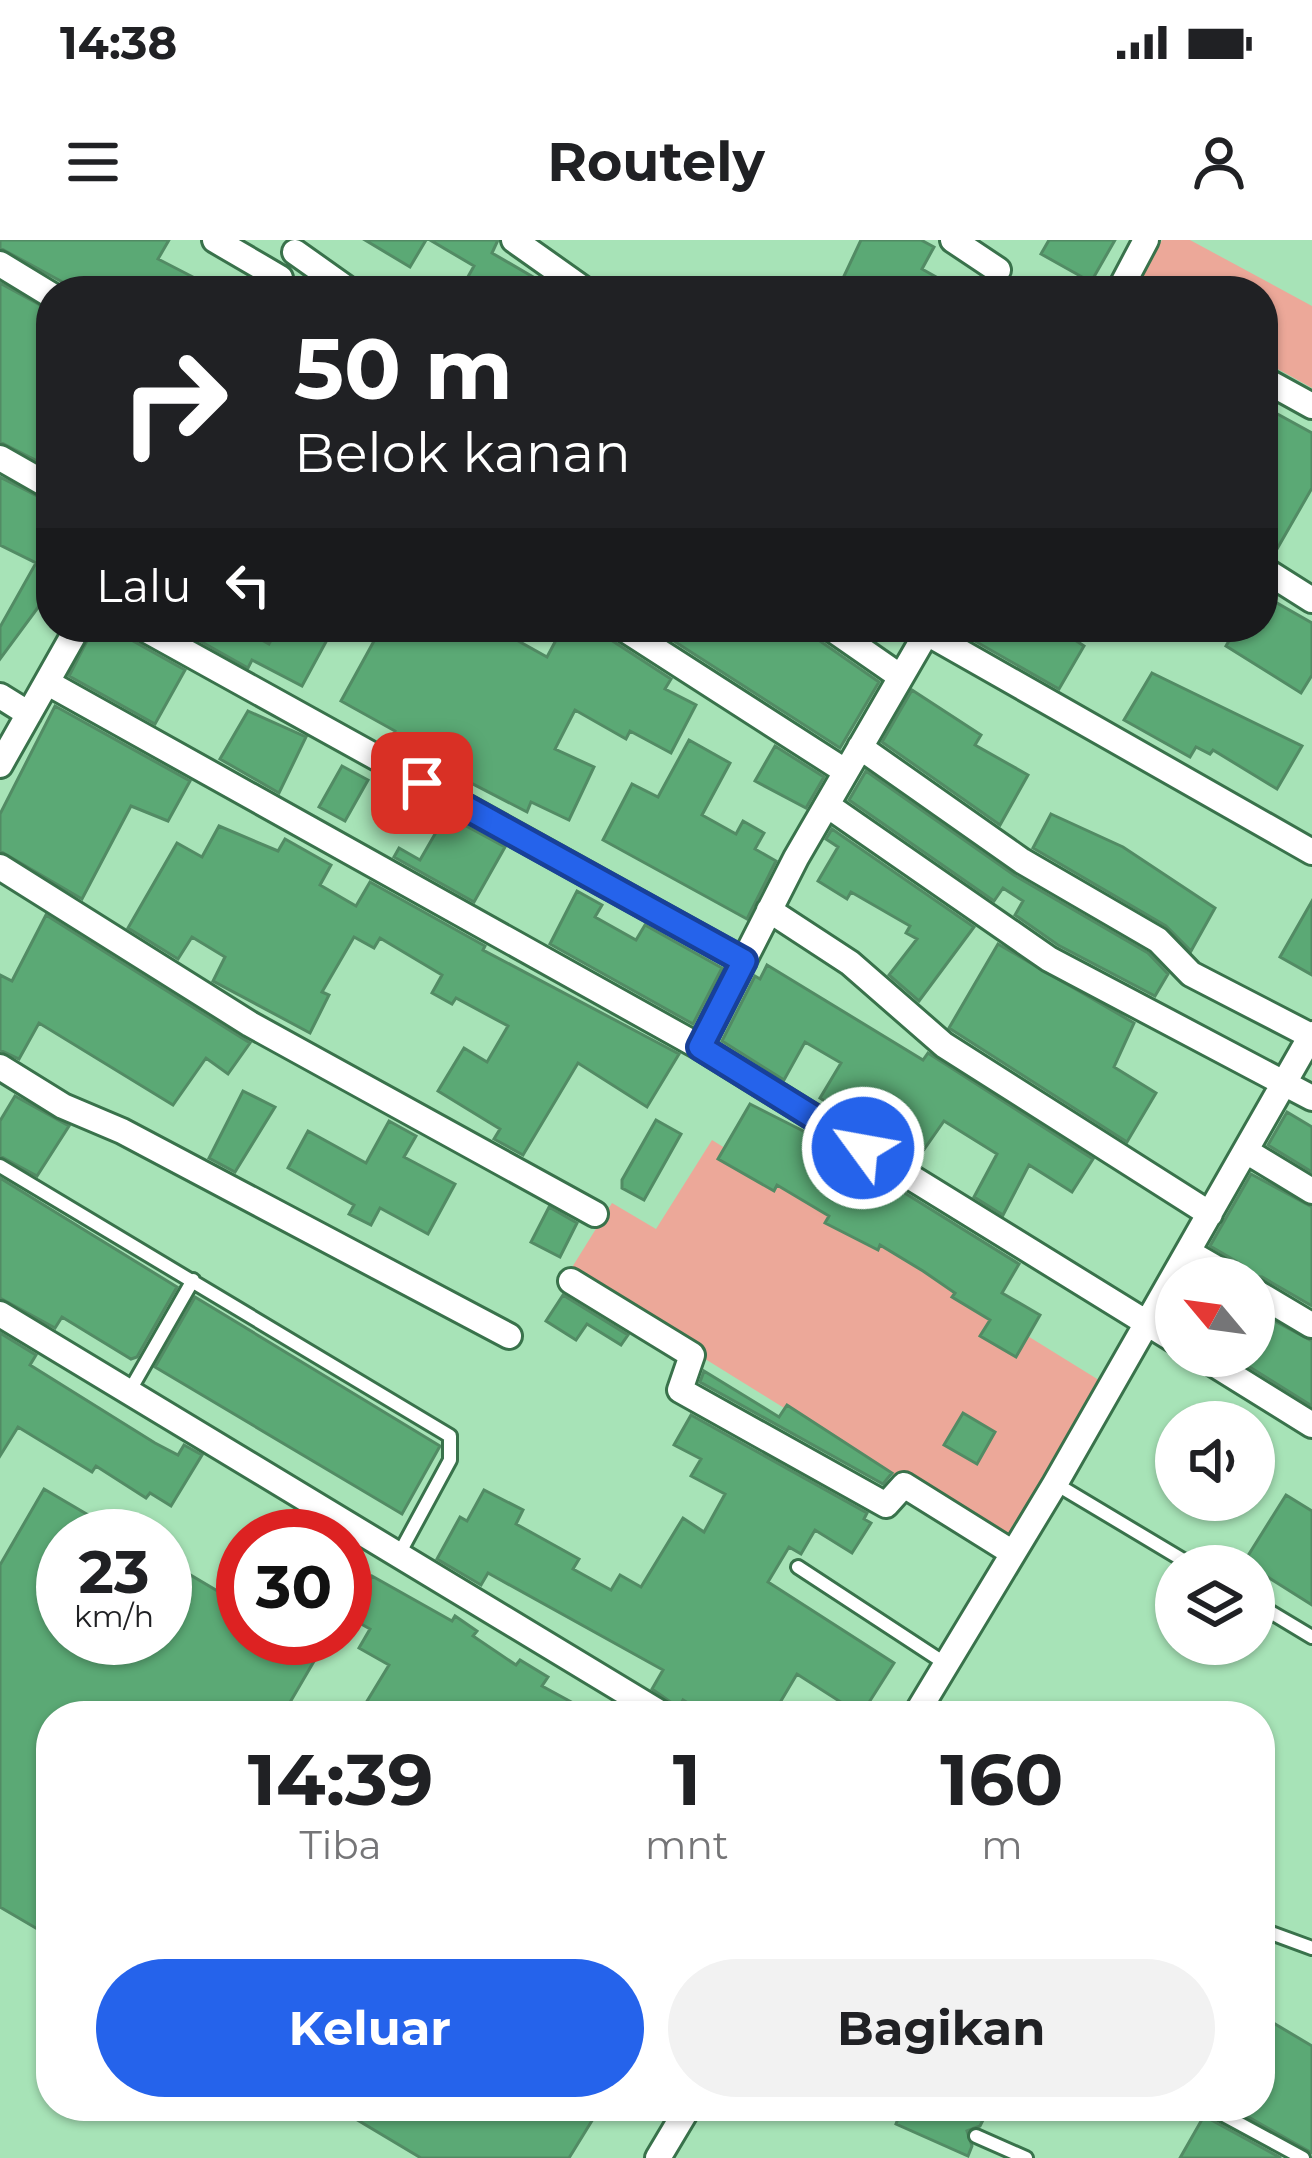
<!DOCTYPE html>
<html lang="id">
<style>
:root{--surface:#fff;--page:#f2f2f2;--text:#202124;--muted:#757577;--accent:#2563eb}
body{margin:0;font-family:Montserrat,sans-serif;background:var(--page);color:var(--text);height:100vh;display:flex;flex-direction:column;font-size:45px;white-space:nowrap}
*{box-sizing:border-box;margin:0}
p{font-size:39px;color:var(--muted)}
.icon{flex:none;width:66px;height:66px;fill:none;stroke:currentColor;stroke-width:2;stroke-linecap:round;stroke-linejoin:round}
.map{position:relative;flex:1;overflow:hidden}
.details{position:absolute;left:36px;top:1461px;width:1239px;height:420px;display:flex;flex-direction:column;background:var(--surface);border-radius:48px;box-shadow:0 3px 9px #0004}
.details>*{flex:none}
.guide{position:absolute;left:36px;top:36px;width:1242px;height:366px;border-radius:48px;box-shadow:0 3px 9px #0004;background:#202124;color:#fff;overflow:hidden}
.needle{width:78px;rotate:299deg}
.tools{position:absolute;left:1155px;top:1017px;display:grid;gap:24px}
.tools a{display:grid;place-items:center;width:120px;height:120px;border-radius:50%;background:var(--surface);box-shadow:0 3px 9px #0004;font-size:60px}
.speed{position:absolute;left:36px;top:1269px;display:flex;gap:24px;font-size:60px;font-weight:700;text-align:center}
.speed>*{display:grid;place-content:center;width:156px;height:156px;border-radius:50%;background:var(--surface);box-shadow:0 3px 9px #0004;line-height:1}
.speed small{font-size:30px;font-weight:400}
.speed .limit{border:18px solid #d22;background:#fff;color:#111}
.pin{position:absolute;display:grid;place-items:center;width:102px;height:102px;color:#fff;margin:-51px;border-radius:24px;box-shadow:0 6px 18px #0006}
.me{position:absolute;width:132px;margin:-66px;rotate:302deg;stroke-linejoin:round;filter:drop-shadow(0 0 9px #0008)}
.turn{display:flex;align-items:center;gap:42px;height:252px;padding:0 60px;font-size:54px}
.turn .icon{width:156px;height:156px;stroke-width:2.5}
.turn b{display:block;font-size:84px;line-height:102px}
.then{display:flex;align-items:center;height:114px;padding:0 60px;background:#0003;gap:24px;font-size:45px}
.eta{display:flex;justify-content:space-evenly;align-items:center;height:204px;text-align:center}
.eta b{font-size:72px;font-weight:700;line-height:84px}
.button{display:flex;gap:24px;margin-top:auto;padding:24px 60px}
.button a{flex:1;height:138px;border-radius:72px;background:var(--accent);color:#fff;font-size:48px;font-weight:700;line-height:138px;text-align:center}
.button a+a{background:var(--page);color:var(--text)}
.status{display:flex;justify-content:space-between;align-items:center;height:84px;padding:0 60px;background:var(--surface);direction:ltr}
.status svg{height:33px;fill:currentColor}
header{display:flex;justify-content:space-between;align-items:center;height:156px;padding:0 60px;background:var(--surface);font-size:54px;font-weight:700}
.map>svg:first-child{display:block}
.green{fill:#eca899}
.building{fill:#5ba975;stroke:#528b64;stroke-width:3}
.lines{fill:none;stroke-linecap:round;stroke-linejoin:round}
.lane-casing{stroke:#39724b;stroke-width:18}
.street-casing{stroke:#39724b;stroke-width:30}
.lane{stroke:#fff;stroke-width:12}
.street{stroke:#fff;stroke-width:24}
.route-casing{stroke:#184099;stroke-width:30}
.route{stroke:#2563eb;stroke-width:21}
</style>
<div class="status"><b>14:38</b><svg viewBox="0 0 49 12"><path d="M0 12V9h3v3zM5 12V6h3v6zM10 12V3h3v9zM15 12V0h3v12zM26 1h20v11H26zM47 4h2v5h-2z"/></svg></div>
<header><svg class="icon" aria-label="menu" viewBox="0 0 24 24"><path d="M4 6h16M4 12h16M4 18h16"/></svg>Routely<svg class="icon" aria-label="person" viewBox="0 0 24 24"><circle cx="12" cy="8" r="4"/><path d="M4 21q1-7 8-7t8 7"/></svg></header>
<div class="map">
<svg width="1312" height="1918" viewBox="0 0 1312 1918">
<rect width="100%" height="100%" fill="#a7e3b7"/>
<path class="green" d="M1162 0H1190L1312 66V148L1263 121V51H1135Z
M712 900 1102 1142 1002 1303 581 1042 571 1029 612 963 656 989Z"/>
<path class="building" d="M0 0H169L158 19 220 51H144L130 43 125 51H79L0 8Z
M365 0H426L410 27Z
M430 0H498L492 13 557 51H460L474 26Z
M861 0H921L934 7 922 29 961 51H837Z
M1049 0H1115L1091 42 1041 14Z
M0 43 51 71V228L0 202Z
M1263 166 1312 193V248L1273 316 1263 313Z
M0 237 51 263V367L42 362 0 419V387L36 323 0 305Z
M1263 355 1312 383V435L1301 453 1226 406 1237 387H1263Z
M94 387H125L133 401 185 430 155 484 69 436Z
M175 387H238L269 404 278 387H334L302 446 252 420 248 428Z
M349 387H493L547 417 563 387H591L671 439 665 449 696 465 671 513 630 491 626 499 575 470 555 509 594 527 569 580 531 562 527 572 390 501 395 491 341 461 374 401Z
M652 387H813L820 401 879 442 840 508Z
M971 387H1082L1075 400 1084 406 1059 449 966 396Z
M1152 433 1302 506 1277 549 1213 510 1210 514 1196 507 1190 517 1124 480Z
M912 450 981 495 975 505 1028 535 1000 585 882 502Z
M55 466 190 541 168 581 131 566 82 659 0 611V574Z
M248 471 306 497 279 553 220 519Z
M689 500 730 523 702 575 736 594 743 581 764 593 755 609 776 621 747 679 603 600 632 544 658 557Z
M775 506 824 537 806 568 755 541Z
M342 526 368 540 345 581 319 567Z
M866 531 1014 635 1148 713 1168 734 1155 756 1058 705 1015 675 1023 661 1003 648 994 661 849 560Z
M1051 574 1123 607 1215 668 1191 711 1166 686 1033 608Z
M446 575 505 607 474 662 394 617 399 608 420 620Z
M219 586 278 611 285 599 331 625 320 645 356 666 370 642 485 706 483 710 679 814 647 867 578 823 523 915 494 899 500 889 438 851 464 808 487 822 508 786 456 758 452 764 432 753 442 735 380 698 374 708 354 697 322 752 329 755 310 793 213 741 225 717 192 697 178 719 128 688 177 603 202 617Z
M832 589 974 687 919 761 889 735 917 699 906 693 910 686 851 652 847 659 818 641 838 607 826 599Z
M577 651 602 665 595 677 636 700 645 685 722 728 693 784 550 704Z
M1312 661V735L1280 717Z
M46 675 250 803 228 834 206 818 173 865 39 783 19 819 0 810V735L12 741Z
M998 704 1134 783 1114 827 1156 853 1127 902 949 788Z
M767 725 923 820 928 813 1093 919 1072 952 1029 925 1003 975 974 957 997 914 944 881 916 921 820 858 841 823 805 802 784 840 722 801 755 736 760 739Z
M243 851 275 867 235 932 209 918Z
M15 856 69 886 37 936 0 916V881Z
M750 864 813 896 1019 1024 1002 1053 1040 1075 1016 1117 980 1096 990 1080 952 1057 955 1053 923 1031 880 1005 878 1010 825 983 829 976 777 945 774 951 718 919Z
M1287 872 1312 887V932L1268 905Z
M656 880 681 894 644 960 622 948V940Z
M389 881 416 896 404 917 455 944 428 994 380 968 371 985 349 974 354 965 288 928 308 891 366 923Z
M1251 934 1312 967V1066L1262 1037 1249 1036 1241 1024 1210 1006Z
M0 938 177 1047 137 1117 131 1119 62 1077 55 1088 0 1058Z
M549 967 577 983 560 1017 531 1002Z
M563 1055 628 1095 621 1105 587 1084 576 1100 546 1081Z
M195 1057 440 1206 402 1274 155 1127Z
M1254 1070 1312 1101V1166L1232 1116H1254Z
M0 1093 36 1115 30 1125 155 1203 178 1215 184 1205 202 1215 171 1266 150 1253 146 1258 96 1226 92 1232 18 1187 0 1216Z
M704 1131 779 1177 787 1165 892 1233 883 1244 700 1142Z
M963 1173 995 1192 977 1224 944 1205Z
M691 1175 867 1273 864 1279 871 1283 852 1313 815 1290 801 1314 789 1307 768 1342 894 1423 861 1475 797 1434 772 1476H708L683 1460 679 1468 652 1449 663 1430 488 1333 481 1345 437 1319 460 1277 467 1281 484 1250 523 1270 516 1284 579 1319 573 1329 611 1350 620 1335 641 1347 683 1278 704 1292 725 1254 691 1236 701 1219 674 1205Z
M44 1249 124 1296H63V1398H165V1320L243 1366V1398H299L320 1411 282 1476H51V1697L0 1667V1325Z
M1286 1255 1312 1271V1365L1244 1322Z
M372 1336 452 1381 455 1376 477 1391 473 1396 516 1425 520 1420 548 1437 542 1446 597 1476H358L389 1425 359 1408 370 1389 349 1377Z
M1260 1775 1312 1806V1913L1229 1866H1260Z
M334 1866H601L569 1918H421Z
M903 1866H990L980 1886 967 1891 972 1906 968 1916 896 1884Z
M1204 1876 1281 1918H1180Z"/>
<g class="lines">
<g class="lane-casing">
<path id="lane" d="M0 926 450 1196V1220L398 1316
M129 1152 193 1040
M1056 1244 1193 1326
M798 1327 946 1424
M1254 1362 1312 1397
M1260 1689 1312 1708
M1207 1866 1303 1918
M976 1896 1026 1918"/>
</g>
<g class="street-casing">
<path id="street" d="M215 0 280 38
M514 0 586 51
M953 0 998 30
M295 12 350 51
M0 24 51 55
M1119 51 1146 0
M1263 139 1312 166
M0 218 51 247
M1263 329 1312 360
M141 387 744 721
M621 387 845 531
M829 387 901 437
M927 393 1312 612
M48 443 700 807 1176 1101
M0 456 29 474
M860 507 1022 621 1158 700 1191 734 1311 796
M0 525 78 387
M827 565 1049 719 1312 858
M0 627 250 784 595 974
M769 670 850 723 944 805 1210 974
M700 807 796 618 930 387
M0 827 63 866 122 891 509 1096
M1246 911 1312 951
M1188 1012 1233 1038
M571 1041 692 1115 680 1150 886 1265 904 1245 1013 1313
M1254 1051 1311 1085
M0 1074 665 1476
M1201 1116 1312 1185
M915 1476 1055 1244 1312 794
M658 1918 689 1866"/>
</g>
<use href="#lane" class="lane"/>
<use href="#street" class="street"/>
</g>
<g class="lines">
<g class="route-casing">
<path id="route" d="M422 543 744 721 700 807 863 908"/>
</g>
<use href="#route" class="route"/>
</g>
</svg>
<div class="tools">
<a><svg class="needle" viewBox="-14 -14 28 28"><path d="M0-13l5 13h-10z" fill="#e53935"/><path d="M0 13l5-13h-10z" fill="#757577"/></svg></a>
<a><svg class="icon" aria-label="sound" viewBox="0 0 24 24"><path d="M4 9h4l5-4v14l-5-4H4zM17 9q2 3 0 6"/></svg></a>
<a><svg class="icon" aria-label="layers" viewBox="0 0 24 24"><path d="M12 4l9 5-9 5-9-5zM3 14l9 5 9-5"/></svg></a>
</div>
<div class="speed"><div>23<small>km/h</small></div><div class="limit">30</div></div>
<div class="pin" style="left:422px;top:543px;background:#d93025"><svg class="icon" aria-label="arrive" viewBox="0 0 24 24"><path d="M6 21V4h12l-3 4 3 4H6"/></svg></div>
<svg class="me" style="left:863px;top:908px" viewBox="-20 -20 40 40"><circle r="17" fill="#2563eb" stroke="#fff" stroke-width="3"/><path d="M0-11L8 9 0 5-8 9z" fill="#fff"/></svg>
<div class="guide">
<div class="turn"><svg class="icon" aria-label="right" viewBox="0 0 24 24"><path d="M7 20v-9h11M14 6l5 5-5 5"/></svg><div><b>50 m</b>Belok kanan</div></div>
<div class="then">Lalu<svg class="icon" aria-label="left" viewBox="0 0 24 24"><path d="M17 20v-9H6M10 6l-5 5 5 5"/></svg></div>
</div>
<section class="details">
<div class="eta">
<div><b>14:39</b><p>Tiba</p></div>
<div><b>1</b><p>mnt</p></div>
<div><b>160</b><p>m</p></div>
</div>
<div class="button"><a>Keluar</a><a>Bagikan</a></div>
</section>
</div>
